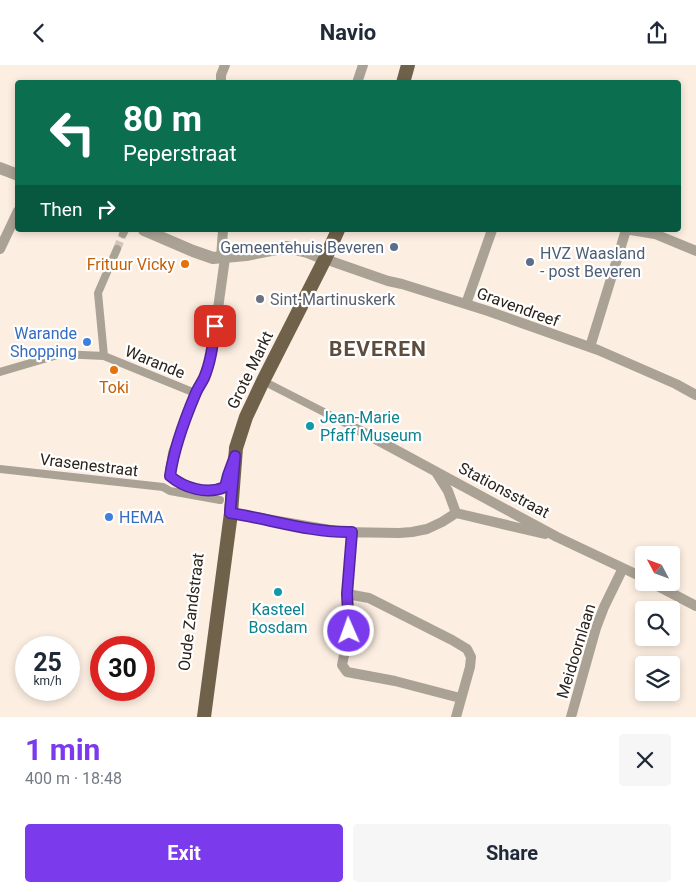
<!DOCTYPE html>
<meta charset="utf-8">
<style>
:root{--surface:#fff;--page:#f6f6f7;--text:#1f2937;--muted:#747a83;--accent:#7c3aed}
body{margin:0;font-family:Roboto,sans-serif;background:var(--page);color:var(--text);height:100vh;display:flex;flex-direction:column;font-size:19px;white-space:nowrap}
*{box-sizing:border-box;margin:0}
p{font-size:16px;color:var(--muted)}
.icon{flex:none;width:28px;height:28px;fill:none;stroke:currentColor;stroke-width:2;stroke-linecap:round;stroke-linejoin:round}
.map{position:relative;height:652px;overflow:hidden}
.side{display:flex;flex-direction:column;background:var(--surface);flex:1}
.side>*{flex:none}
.top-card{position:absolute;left:15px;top:15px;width:666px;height:152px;border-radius:5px;box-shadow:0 2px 8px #0003;background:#0b6e4f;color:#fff;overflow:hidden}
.needle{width:32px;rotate:311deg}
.controls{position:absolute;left:635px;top:481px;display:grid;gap:10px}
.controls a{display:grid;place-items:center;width:45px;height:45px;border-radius:5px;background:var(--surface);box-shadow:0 2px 8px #0003;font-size:25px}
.speed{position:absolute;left:15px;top:571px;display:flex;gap:10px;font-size:25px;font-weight:700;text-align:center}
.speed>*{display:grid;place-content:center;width:65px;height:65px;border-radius:50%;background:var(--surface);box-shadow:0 2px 8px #0003;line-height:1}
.speed small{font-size:12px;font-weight:400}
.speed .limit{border:8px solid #d22;background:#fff;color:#111}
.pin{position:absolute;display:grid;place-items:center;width:42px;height:42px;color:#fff;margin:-21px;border-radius:10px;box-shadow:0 2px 8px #0006}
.me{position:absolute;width:55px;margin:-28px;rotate:358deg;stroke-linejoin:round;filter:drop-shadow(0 0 4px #0008)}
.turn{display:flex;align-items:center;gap:18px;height:105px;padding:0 25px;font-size:22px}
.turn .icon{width:65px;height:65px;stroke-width:2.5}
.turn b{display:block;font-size:35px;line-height:42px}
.then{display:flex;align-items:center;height:48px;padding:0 25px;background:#0003;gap:10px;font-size:19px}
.round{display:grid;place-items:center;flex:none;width:52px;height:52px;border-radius:5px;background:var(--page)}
.overview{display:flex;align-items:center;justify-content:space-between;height:85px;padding:0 25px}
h1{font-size:30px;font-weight:700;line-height:38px;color:var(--accent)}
.action{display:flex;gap:10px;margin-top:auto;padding:10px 25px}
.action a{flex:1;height:58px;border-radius:5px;background:var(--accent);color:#fff;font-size:20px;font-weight:700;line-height:58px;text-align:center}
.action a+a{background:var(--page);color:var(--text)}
header{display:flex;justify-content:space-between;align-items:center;height:65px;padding:0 25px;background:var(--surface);font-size:22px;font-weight:700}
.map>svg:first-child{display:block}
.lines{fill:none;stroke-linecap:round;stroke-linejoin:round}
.pedestrian-tunnel{stroke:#d2c5b9;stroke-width:8;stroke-dasharray:8 4;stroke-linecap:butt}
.pedestrian{stroke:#aaa295;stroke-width:8}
.minor{stroke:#aaa295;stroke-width:10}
.tertiary{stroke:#aaa295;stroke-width:12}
.primary{stroke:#70614a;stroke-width:14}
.route-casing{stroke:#51269a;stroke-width:12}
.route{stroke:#7c3aed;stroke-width:9}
.service-dot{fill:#5c6f8a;stroke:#fff;stroke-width:2}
.food-dot{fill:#e8710a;stroke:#fff;stroke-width:2}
.worship-dot{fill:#6b7280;stroke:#fff;stroke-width:2}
.shop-dot{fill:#3f7fe0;stroke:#fff;stroke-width:2}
.culture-dot{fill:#0f9aa8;stroke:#fff;stroke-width:2}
.labels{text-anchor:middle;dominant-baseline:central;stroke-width:4.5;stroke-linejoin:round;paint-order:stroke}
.service-label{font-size:16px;fill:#4e5e75;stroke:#fff;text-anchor:end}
.food-label{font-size:16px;fill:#c56008;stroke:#fff;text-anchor:end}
.worship-label{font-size:16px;fill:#5b616d;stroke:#fff;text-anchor:start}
.street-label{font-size:16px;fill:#2c231b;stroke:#fff}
.shop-label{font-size:16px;fill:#366cbe;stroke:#fff;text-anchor:end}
.culture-label{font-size:16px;fill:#0d838f;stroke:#fff;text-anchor:start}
.district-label{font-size:21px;font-weight:bold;letter-spacing:1px;fill:#5f4c3a;stroke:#fff}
</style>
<header><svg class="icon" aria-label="back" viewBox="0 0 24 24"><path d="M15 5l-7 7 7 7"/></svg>Navio<svg class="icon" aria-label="share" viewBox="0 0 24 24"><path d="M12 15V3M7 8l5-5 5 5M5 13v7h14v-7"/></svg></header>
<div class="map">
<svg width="696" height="652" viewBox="0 0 696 652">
<rect width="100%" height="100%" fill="#fceee1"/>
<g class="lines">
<path class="pedestrian-tunnel" d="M117 184 123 169"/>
<path class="pedestrian" d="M123 169 125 165
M104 291 98 228 117 184
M0 307 61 289 104 291 195 328
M271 320 357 364
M0 404 163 422 170 426 220 435"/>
<path class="minor" d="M221 18V10L225 0
M357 18 363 0
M631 165 655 169 696 186
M0 184 18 146
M221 193 223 165
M225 193 212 287 204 313 195 328 173 388 170 411C185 423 207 430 225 422
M325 194 388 216 402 219 488 246 598 285 676 319 696 330
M466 239 492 165
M590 282 626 165
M357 364 557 472 644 513
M436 407 448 426 456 448 545 469
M231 448 342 467 399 468 412 467 427 464 442 457 456 448
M352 467 347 529 349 566 342 600 347 607 395 616 460 633
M652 518 696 541
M347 529 369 533 452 575 467 584 471 592 470 602 456 652
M571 652 596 563 604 542 623 503"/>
<path class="tertiary" d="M0 103 18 110
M144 165 193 186 213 193 246 190 287 182 307 187 325 194"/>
<path class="primary" d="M403 18 408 0
M204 652 231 448 236 383 246 352 263 316 325 194 338 165"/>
</g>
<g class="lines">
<g class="route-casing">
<path id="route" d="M215 261C213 278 211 297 204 313 201 319 197 324 195 330 184 356 174 383 170 411 184 423 207 430 225 422L228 410 235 391 230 448C270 454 311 468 352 467L347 529 349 566"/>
</g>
<use href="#route" class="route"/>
</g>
<g class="service-dot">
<circle cx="394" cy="182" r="5"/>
<circle cx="530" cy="197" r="5"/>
</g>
<g class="food-dot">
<circle cx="185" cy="199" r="5"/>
<circle cx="114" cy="305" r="5"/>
</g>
<circle class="worship-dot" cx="260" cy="234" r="5"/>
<g class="shop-dot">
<circle cx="87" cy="277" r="5"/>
<circle cx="109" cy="452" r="5"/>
</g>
<g class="culture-dot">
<circle cx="310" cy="361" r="5"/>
<circle cx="278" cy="527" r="5"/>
</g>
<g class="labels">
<g class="service-label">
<text x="384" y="182">Gemeentehuis Beveren</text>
<text x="540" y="188" text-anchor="start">HVZ Waasland<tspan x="540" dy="18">- post Beveren</tspan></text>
</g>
<g class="food-label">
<text x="175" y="199">Frituur Vicky</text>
<text x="114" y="322" text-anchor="middle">Toki</text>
</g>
<g class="worship-label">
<text x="270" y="234">Sint-Martinuskerk</text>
</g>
<g class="street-label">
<text transform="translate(518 242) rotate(20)">Gravendreef</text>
<text transform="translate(155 297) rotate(22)">Warande</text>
<text transform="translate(250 305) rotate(-64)">Grote Markt</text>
<text transform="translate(89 400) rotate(7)">Vrasenestraat</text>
<text transform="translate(504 425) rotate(28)">Stationsstraat</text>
<text transform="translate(191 547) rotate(-83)">Oude Zandstraat</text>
<text transform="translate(576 586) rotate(-73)">Meidoornlaan</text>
</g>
<g class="shop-label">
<text x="77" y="268">Warande<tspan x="77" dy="18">Shopping</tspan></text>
<text x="119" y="452" text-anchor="start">HEMA</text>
</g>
<g class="culture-label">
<text x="320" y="352">Jean-Marie<tspan x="320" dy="18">Pfaff Museum</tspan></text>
<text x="278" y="544" text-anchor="middle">Kasteel<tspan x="278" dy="18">Bosdam</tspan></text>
</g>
<g class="district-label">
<text x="378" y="284">BEVEREN</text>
</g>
</g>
</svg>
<div class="controls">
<a><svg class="needle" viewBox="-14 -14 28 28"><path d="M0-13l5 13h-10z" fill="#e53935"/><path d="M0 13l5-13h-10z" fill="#747a83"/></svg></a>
<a><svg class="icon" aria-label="search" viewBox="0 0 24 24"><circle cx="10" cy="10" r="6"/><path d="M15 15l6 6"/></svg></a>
<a><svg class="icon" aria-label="layers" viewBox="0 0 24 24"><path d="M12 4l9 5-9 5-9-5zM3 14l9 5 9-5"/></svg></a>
</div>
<div class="speed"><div>25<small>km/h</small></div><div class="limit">30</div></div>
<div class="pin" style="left:215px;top:261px;background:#d93025"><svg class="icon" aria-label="arrive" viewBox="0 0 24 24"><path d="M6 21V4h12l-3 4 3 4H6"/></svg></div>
<svg class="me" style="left:349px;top:566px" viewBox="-20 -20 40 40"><circle r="17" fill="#7c3aed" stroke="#fff" stroke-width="3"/><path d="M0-11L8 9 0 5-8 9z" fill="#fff"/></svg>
<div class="top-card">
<div class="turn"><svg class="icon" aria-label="left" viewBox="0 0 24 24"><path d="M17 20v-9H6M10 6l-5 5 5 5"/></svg><div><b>80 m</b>Peperstraat</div></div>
<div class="then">Then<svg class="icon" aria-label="right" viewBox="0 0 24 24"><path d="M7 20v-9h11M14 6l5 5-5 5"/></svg></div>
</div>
</div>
<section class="side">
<div class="overview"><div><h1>1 min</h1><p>400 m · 18:48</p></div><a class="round"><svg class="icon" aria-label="close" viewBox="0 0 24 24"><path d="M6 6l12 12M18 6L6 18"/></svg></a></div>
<div class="action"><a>Exit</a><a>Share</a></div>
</section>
